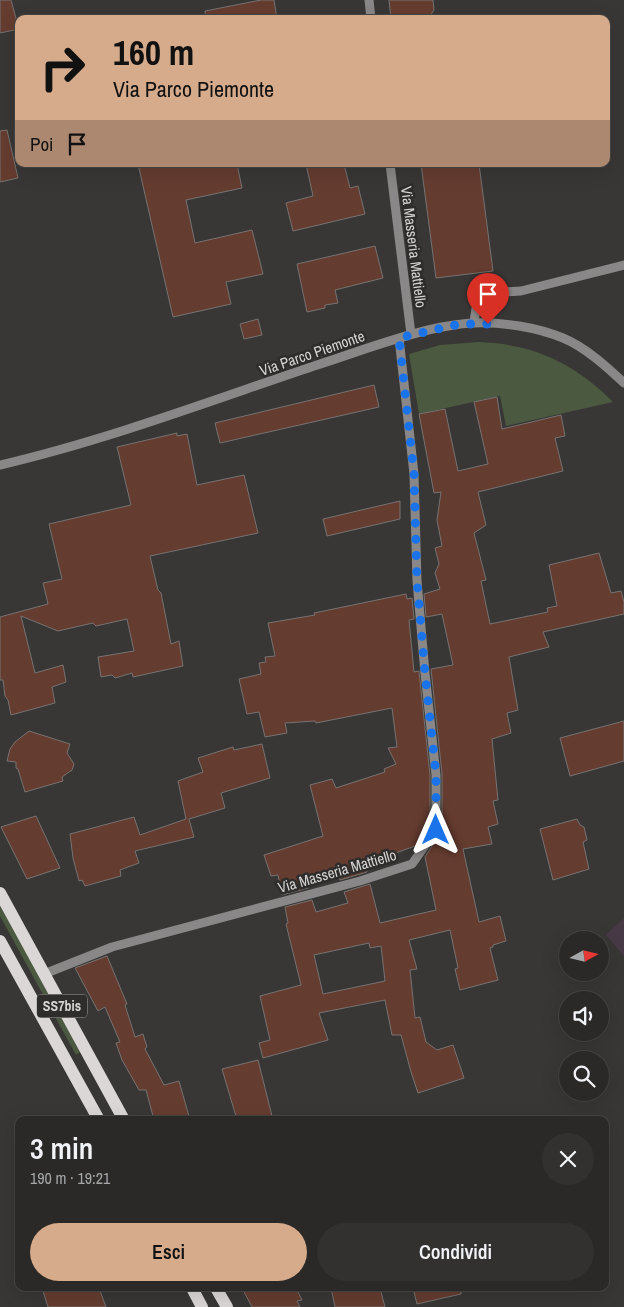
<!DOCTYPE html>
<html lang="it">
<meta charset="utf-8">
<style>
:root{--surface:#2a2928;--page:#323130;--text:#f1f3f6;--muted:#a5a6a8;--line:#464545;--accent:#d6ab8b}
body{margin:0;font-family:"Archivo Narrow",sans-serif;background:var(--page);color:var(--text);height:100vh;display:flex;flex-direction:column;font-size:19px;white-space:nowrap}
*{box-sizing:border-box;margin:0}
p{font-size:16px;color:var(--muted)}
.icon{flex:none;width:28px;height:28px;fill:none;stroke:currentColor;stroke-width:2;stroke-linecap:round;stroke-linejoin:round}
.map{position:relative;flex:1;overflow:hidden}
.sheet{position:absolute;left:15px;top:1116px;width:594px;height:175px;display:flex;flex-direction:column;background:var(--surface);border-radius:10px;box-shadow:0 5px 20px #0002,0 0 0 1px var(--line)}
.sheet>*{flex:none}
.hud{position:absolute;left:15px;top:15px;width:595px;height:152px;border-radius:10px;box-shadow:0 5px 20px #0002,0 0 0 1px var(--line);background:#d6ab8b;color:#111;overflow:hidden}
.needle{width:32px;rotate:82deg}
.controls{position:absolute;left:559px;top:931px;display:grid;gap:10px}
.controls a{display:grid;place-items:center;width:50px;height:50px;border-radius:50%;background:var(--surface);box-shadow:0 5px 20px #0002,0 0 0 1px var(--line);font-size:25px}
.pin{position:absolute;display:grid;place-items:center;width:42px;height:42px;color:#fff;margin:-51px -21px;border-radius:50% 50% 50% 0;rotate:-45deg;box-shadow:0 0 5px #0007}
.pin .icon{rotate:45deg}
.me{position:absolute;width:55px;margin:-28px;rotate:0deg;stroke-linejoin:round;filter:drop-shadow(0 0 4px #0008)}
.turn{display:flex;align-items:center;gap:18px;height:105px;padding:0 15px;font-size:22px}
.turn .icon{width:65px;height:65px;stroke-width:2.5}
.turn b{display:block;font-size:35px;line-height:42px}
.then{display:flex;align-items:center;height:48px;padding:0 15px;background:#0003;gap:10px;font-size:19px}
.round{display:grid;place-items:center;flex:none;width:52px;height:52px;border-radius:26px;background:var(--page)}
.summary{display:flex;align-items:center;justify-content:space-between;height:85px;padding:0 15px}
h1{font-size:30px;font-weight:600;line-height:38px}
.button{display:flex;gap:10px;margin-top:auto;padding:10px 15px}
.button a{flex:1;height:58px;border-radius:30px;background:var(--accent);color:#111;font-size:20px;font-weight:600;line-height:58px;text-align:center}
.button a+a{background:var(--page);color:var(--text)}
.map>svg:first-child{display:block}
.medical{fill:#483947}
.green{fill:#4a593f}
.building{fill:#653c30;stroke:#767372;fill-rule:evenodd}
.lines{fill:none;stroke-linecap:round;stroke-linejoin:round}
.minor{stroke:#898787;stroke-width:9}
.major{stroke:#dbd7d6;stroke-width:12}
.route{stroke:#1a73e8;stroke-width:9;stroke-dasharray:0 16.2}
.labels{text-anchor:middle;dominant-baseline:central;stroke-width:5;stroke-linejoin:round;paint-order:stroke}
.shield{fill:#2e2d2b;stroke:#a3a2a1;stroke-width:1}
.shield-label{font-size:14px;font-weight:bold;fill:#d5d4d3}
.street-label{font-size:15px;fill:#d5d4d3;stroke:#2e2d2b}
</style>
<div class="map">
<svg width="624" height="1307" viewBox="0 0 624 1307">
<rect width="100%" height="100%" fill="#383735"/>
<path class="medical" d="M624 918V956L606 935Z"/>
<path class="green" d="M479 342C533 344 575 363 613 402L506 426 500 396 419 414 409 354 440 345Z
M0 904 80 1052 76 1055 0 916Z"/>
<path class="building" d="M0 0H11L19 29 0 33Z
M261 0H274L277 19H206L205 11Z
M389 0H433L434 10 428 19H391Z
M7 130 18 178 0 182V131Z
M138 164H237L242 188 186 200 195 243 252 230 263 274 226 282 231 304 173 317Z
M306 164H344L350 188 358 186 365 214 293 231 286 203 313 196Z
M421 164H479L493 271 436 278Z
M375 246 383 278 335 290 338 303 325 305V308L307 312 297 264Z
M258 319 262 335 244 339 240 324Z
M374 385 379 407 220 443 215 423Z
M497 397 502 429 561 415 565 436 555 438 563 471 478 492 486 525 474 533 486 580 481 581 490 624 548 612 547 608 557 606 549 565 599 553 611 593 621 591 624 602V614L543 632 549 647 509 657 518 710 507 713 511 733 492 739 498 800 493 801 498 824 488 827 492 844 463 849 479 922 500 916 506 941 493 945V947L490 948 498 980 460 990 455 969 458 968 450 930 409 940 417 969 410 970 415 1018 420 1017 426 1042 437 1050 453 1045 464 1078 418 1093 411 1072 401 1035H392L385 1000 319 1013 328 1040 263 1058 259 1043 270 1040 260 996 301 985 286 924 288 923 285 907 312 900 316 912 348 903 344 892 370 884 380 923 436 910 425 857 442 830V774L431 669 453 665 442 614 426 617 424 594 440 589 435 573 439 564 435 548 442 546 437 520 441 492 434 493 419 414 445 409 458 471 488 464 474 402ZM369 943 370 948 381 946 385 981 323 994 314 955Z
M177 433V436L187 434 197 485 244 475 258 533 150 556 158 590 161 593 171 644 179 641 183 666 133 677 132 673 115 678 112 675 101 677 98 657 134 651 127 619 96 626 93 623 58 631 21 616 35 673 63 665 66 682 52 687 55 703 11 715 8 700 5 696 3 680H0V617L48 604 43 583 62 579 49 524 131 505 117 447Z
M400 501V519L327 536 323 519Z
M406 594 407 599 412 598 414 619 409 620 414 672 419 671 430 775V828L418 845 365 864 367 872 340 880 337 869 307 883 308 888 282 895 278 875 271 876 264 855 323 836 310 785 332 779 336 788 385 772 384 769 396 764 388 748 397 747 392 708 316 723 315 721 285 723 287 733 265 737 259 712 247 714 239 679 261 674 259 663 266 662 265 657 275 656 268 623 315 615 314 613Z
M624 721V761L570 776 560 738Z
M29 731 70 744 67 753 74 764 72 770 62 777 63 781 25 792 18 769 16 768V762L7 761 10 749 15 742Z
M262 744 270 778 221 793 225 808 189 819 194 837 135 851 139 863 120 870 121 876 85 886 82 880 79 881 73 858 70 834 134 817 140 835 186 819 178 781 203 772 198 758 233 747 234 750Z
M36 816 60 868 27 879 1 827Z
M577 819 580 825 584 827 587 840 583 842 589 869 553 880 540 829Z
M107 956 127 1004 125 1005 135 1037 143 1034 147 1047 145 1049 164 1085 179 1081 190 1120H154L146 1090H139L122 1060 116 1043 120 1042 105 1007 98 1011 75 968Z
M258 1060 273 1120H237L222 1069Z
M42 1288H99L106 1307H48Z
M242 1288H296L302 1300 297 1301 300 1307H252Z
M331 1288H380L385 1307H335Z
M413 1288H461V1294L417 1304Z"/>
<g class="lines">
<path class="minor" d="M369 0 371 19
M390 164 411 334
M474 322 478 295 483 293 521 291 624 265
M0 465C107 440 210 401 314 366 355 353 395 337 437 328 449 326 462 323 474 323 503 322 536 327 563 338 585 347 607 367 624 383
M44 974 112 947 360 881 412 864 436 830V775L425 673 417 581 414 474 399 338"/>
<path class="major" d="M0 893 124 1120
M0 941 99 1120
M192 1288 202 1307
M216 1288 227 1307"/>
</g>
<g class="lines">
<path class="route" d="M436 830V775L425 673 417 581 414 474 399 338 460 324H488"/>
</g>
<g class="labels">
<rect class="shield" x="37" y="994.5" width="50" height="23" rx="4"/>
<g class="shield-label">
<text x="62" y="1006">SS7bis</text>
</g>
<g class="street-label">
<text transform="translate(414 247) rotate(83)">Via Masseria Mattiello</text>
<text transform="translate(312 353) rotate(-19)">Via Parco Piemonte</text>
<text transform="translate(337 871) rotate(-16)">Via Masseria Mattiello</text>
</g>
</g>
</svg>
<div class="controls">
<a><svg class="needle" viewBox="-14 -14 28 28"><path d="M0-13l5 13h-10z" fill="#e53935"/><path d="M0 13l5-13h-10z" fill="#a5a6a8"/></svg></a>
<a><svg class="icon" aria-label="sound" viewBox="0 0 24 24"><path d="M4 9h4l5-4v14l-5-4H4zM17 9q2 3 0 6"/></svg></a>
<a><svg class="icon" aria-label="search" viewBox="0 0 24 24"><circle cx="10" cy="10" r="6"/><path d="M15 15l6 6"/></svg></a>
</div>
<div class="pin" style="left:488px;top:324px;background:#d93025"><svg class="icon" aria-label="arrive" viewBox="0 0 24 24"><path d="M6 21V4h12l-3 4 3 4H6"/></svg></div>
<svg class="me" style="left:436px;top:830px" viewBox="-20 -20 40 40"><path d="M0-17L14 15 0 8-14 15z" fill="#1a73e8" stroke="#fff" stroke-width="4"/></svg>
<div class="hud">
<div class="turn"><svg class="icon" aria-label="right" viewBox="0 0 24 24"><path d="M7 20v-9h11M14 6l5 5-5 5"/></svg><div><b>160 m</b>Via Parco Piemonte</div></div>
<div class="then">Poi<svg class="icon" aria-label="arrive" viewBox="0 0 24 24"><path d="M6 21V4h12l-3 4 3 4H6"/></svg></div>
</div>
<section class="sheet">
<div class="summary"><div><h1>3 min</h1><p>190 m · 19:21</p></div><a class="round"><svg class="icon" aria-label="close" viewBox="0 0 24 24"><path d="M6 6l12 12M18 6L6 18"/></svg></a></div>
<div class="button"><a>Esci</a><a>Condividi</a></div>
</section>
</div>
